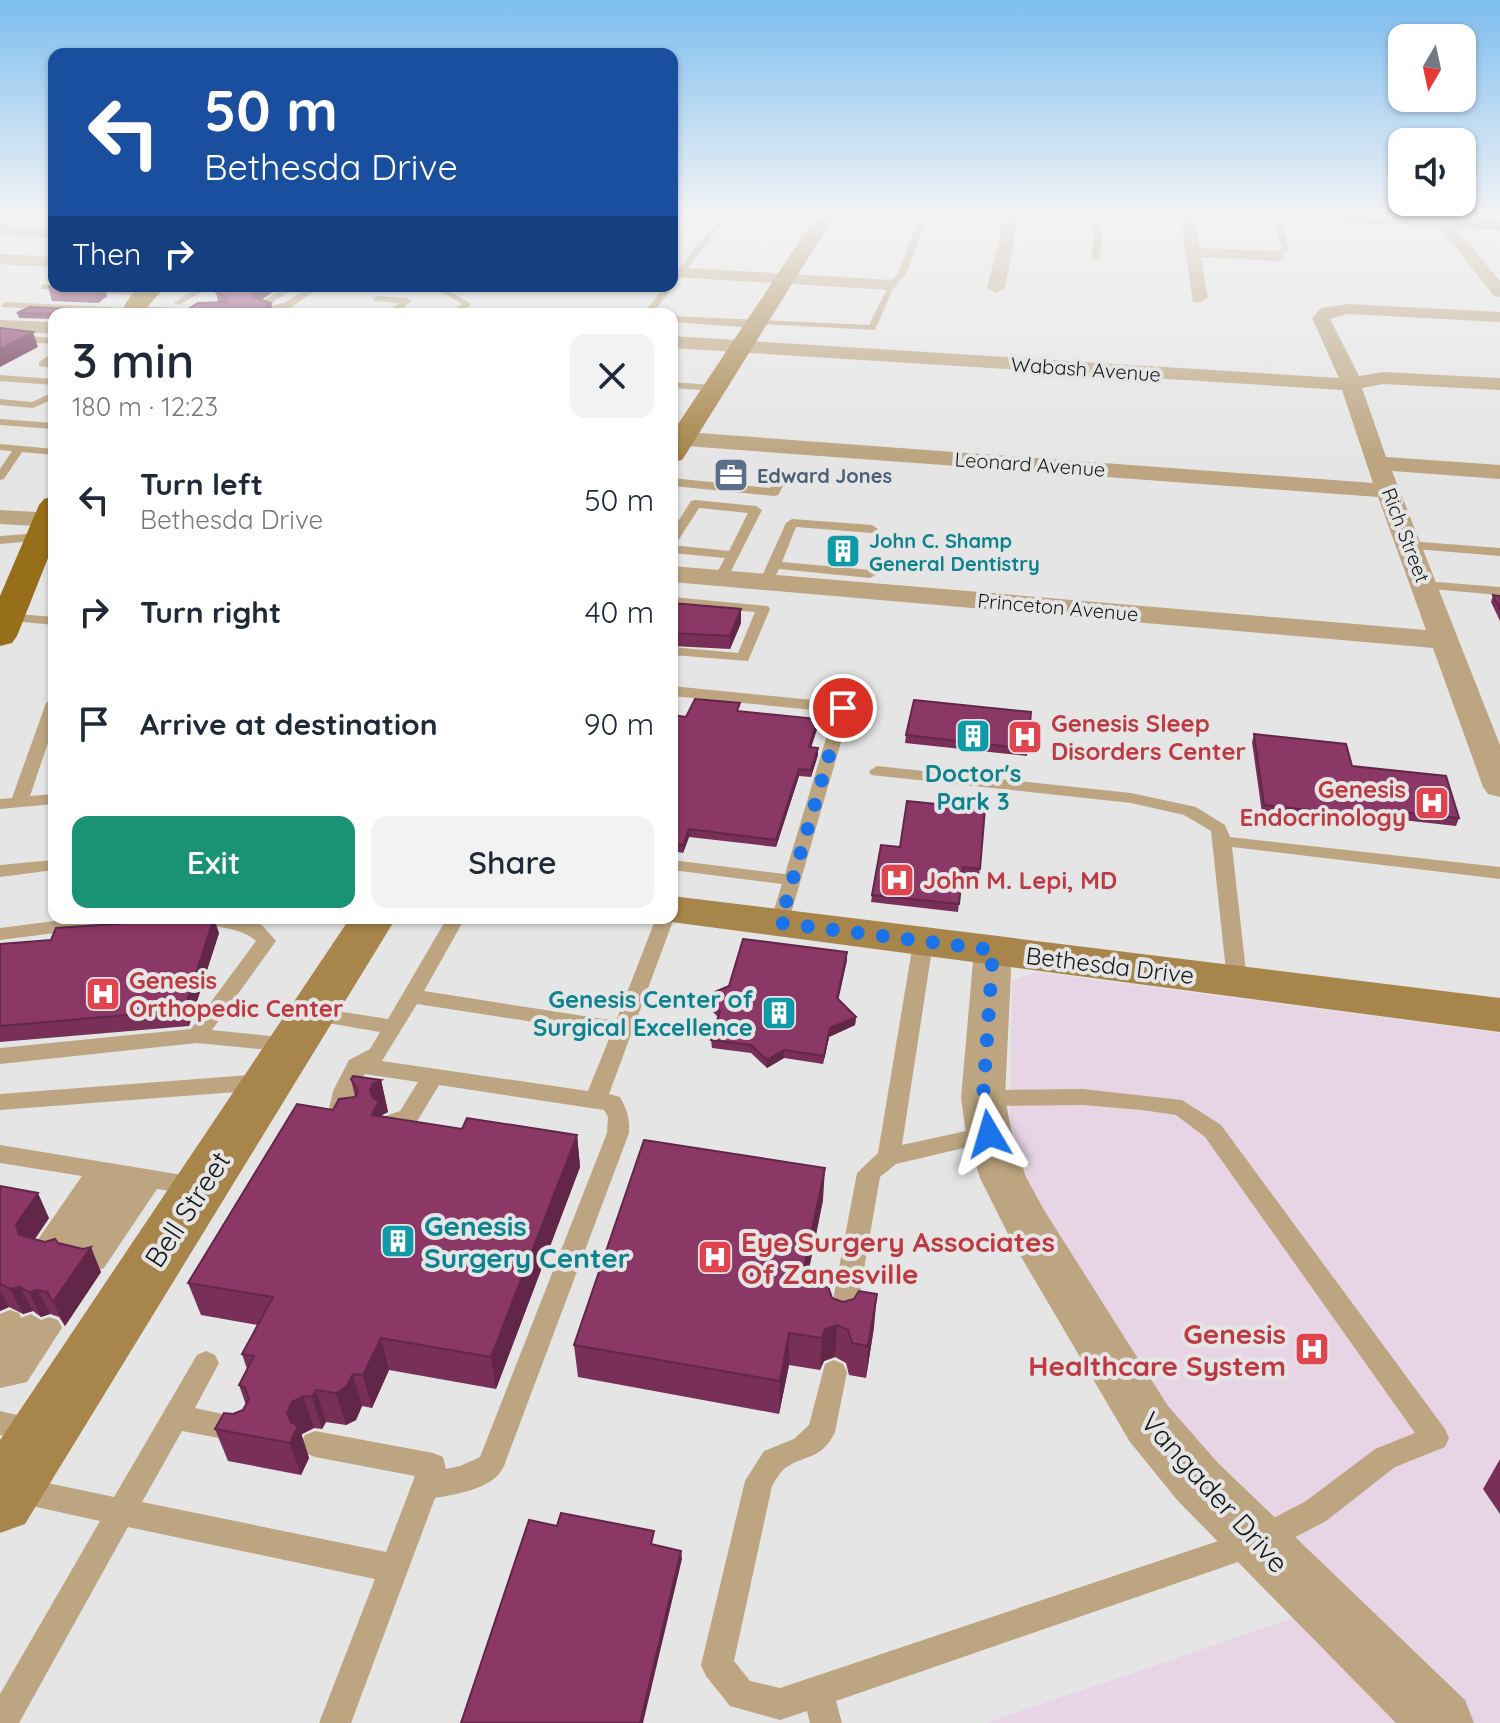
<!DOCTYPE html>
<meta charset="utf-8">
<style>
:root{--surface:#fff;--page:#f2f2f3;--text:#1f2937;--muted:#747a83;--accent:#199276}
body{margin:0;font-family:Quicksand,sans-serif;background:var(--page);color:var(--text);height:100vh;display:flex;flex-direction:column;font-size:30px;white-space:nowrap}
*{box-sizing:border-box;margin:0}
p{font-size:26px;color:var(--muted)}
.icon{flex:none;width:44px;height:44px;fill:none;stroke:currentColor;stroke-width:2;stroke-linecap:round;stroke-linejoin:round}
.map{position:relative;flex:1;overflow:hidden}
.side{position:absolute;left:48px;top:308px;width:630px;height:616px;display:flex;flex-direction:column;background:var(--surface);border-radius:16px;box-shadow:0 2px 6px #0004}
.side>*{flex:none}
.banner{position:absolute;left:48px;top:48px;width:630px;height:244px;border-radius:16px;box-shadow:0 2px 6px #0004;background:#1a4fa0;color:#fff;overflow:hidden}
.needle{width:52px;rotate:189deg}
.controls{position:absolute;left:1388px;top:24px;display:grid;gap:16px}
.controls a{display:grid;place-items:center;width:88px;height:88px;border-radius:16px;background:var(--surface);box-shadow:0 2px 6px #0004;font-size:40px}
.pin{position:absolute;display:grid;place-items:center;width:68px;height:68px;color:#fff;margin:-34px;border:4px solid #fff;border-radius:50%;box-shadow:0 2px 8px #0007}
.me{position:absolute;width:88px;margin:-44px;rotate:353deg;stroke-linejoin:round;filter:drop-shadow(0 0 6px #0008)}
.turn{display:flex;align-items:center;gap:28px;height:168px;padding:0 24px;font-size:36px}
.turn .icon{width:104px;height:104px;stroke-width:2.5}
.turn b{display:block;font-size:56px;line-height:68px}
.then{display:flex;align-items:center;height:76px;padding:0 24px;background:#0003;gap:16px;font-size:30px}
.round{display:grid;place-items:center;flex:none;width:84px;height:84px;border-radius:16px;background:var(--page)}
.headline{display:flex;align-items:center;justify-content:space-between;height:136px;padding:0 24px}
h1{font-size:48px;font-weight:600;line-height:60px}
.action{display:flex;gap:16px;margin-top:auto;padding:16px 24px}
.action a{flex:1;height:92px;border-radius:16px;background:var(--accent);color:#fff;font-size:32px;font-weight:600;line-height:92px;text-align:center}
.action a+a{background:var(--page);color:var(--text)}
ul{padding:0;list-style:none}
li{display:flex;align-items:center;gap:24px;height:112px;padding:0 24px}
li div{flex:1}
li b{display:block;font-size:30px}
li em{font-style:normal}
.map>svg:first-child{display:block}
.medical{fill:#e7d5e6}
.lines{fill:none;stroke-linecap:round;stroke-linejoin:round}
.lane{fill:#bca580;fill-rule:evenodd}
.street{fill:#bca580;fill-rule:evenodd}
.secondary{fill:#a7854b;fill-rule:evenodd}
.primary{fill:#976e19;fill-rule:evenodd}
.wall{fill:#783059}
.shaded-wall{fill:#622748}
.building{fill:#8c3867;stroke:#622748;stroke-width:2}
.route{stroke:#1a73e8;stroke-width:14;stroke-dasharray:0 25.2}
.labels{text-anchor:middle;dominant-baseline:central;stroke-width:8;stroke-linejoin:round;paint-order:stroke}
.far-street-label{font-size:20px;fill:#181919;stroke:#e5e5e6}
.far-service-label{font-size:20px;font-weight:bold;fill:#4e5e75;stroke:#e5e5e6;text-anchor:start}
.far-culture-label{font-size:20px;font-weight:bold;fill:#0d838f;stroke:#e5e5e6;text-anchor:start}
.health-label{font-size:24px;font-weight:bold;fill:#be3a42;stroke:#e5e5e6;text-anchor:start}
.culture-label{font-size:24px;font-weight:bold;fill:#0d838f;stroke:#e5e5e6}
.street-label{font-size:24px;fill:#181919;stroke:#e5e5e6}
.near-street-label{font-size:28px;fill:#181919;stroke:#e5e5e6}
.near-culture-label{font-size:28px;font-weight:bold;fill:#0d838f;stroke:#e5e5e6;text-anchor:start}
.near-health-label{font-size:28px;font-weight:bold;fill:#be3a42;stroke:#e5e5e6;text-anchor:start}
</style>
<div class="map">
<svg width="1500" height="1723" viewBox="0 0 1500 1723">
<rect width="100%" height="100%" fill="#e5e5e6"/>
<path class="medical" d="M1036 972 1500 1033V1723H986L1352 1598 1228 1480 1159 1401 1038 1209 1010 1129 1012 981Z"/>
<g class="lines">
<path class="lane" d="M722 215H729L652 314H643L665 286H672V277Z
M920 215H928L906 275 894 286 875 330 760 324 756 328 672 322V316L869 325 887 289 886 285 898 274Z
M1094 215H1102L1100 259 1096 261 1092 259Z
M1270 215H1278L1290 249 1277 258 1273 256 1282 248Z
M43 284 147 290 151 293 147 296 40 289Z
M200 286H210L180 305 173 303Z
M287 286H297L269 305C290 307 301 286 321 286L286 311 270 314 273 311 257 309V305Z
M409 286 445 288 471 304 460 314H450L462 304 440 291Z
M376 296 407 298 411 301 396 314H386L399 303 373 301Z
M4 302 131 308 135 311 131 314 1 307Z
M0 334 54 338V344L0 340Z
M54 352 51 362H54V368L39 366V362Z
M0 375 54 379V385L0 381Z
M672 382 715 385 720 388 715 391 672 388Z
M54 392V399L33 408 0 405V399L32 402Z
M0 419 54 423V429L0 425Z
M0 444 54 449V455L22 452 4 479 0 480V469L12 451 0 450Z
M812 473 818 476 816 478 786 481 778 495 774 496 672 486V478L770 488 778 476Z
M695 500 756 506 762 510 726 581 721 582 714 578 725 558 672 553V545L729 551 748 513 699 508 676 544 672 545V531L691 501Z
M792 519 872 525 878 529 872 533 796 527 782 562 870 570 877 574 870 578 779 569 774 579H764L762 576 786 523Z
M41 533 47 537 45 540 0 544V536Z
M1408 541 1500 548V556L1403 548V542Z
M1424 581 1500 587V595L1419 588 1417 585Z
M672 597 768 606 770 609 748 661 672 655V647L738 653 755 612 672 605Z
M7 613 54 617V625L2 620V614Z
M672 686 843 703 851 708 787 927 780 929 770 923 782 884 672 870V860L785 874 834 712 672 696Z
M54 698V725L30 796 54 794V804L0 809V799L12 798 46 703Z
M877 766 1131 793 1196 807 1225 825 1230 837 1500 867V879L1232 847 1247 980 1244 985H1230L1227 980 1211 831 1184 815 1131 803 871 775 869 771Z
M54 860V870L0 877V865Z
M672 914 674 918 609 1094 620 1097C627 1110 630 1118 629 1133L504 1466C494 1489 457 1494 435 1498L351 1723H319L375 1579 128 1527 19 1723H0V1694L100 1521 9 1501 5 1491 9 1481 19 1477 114 1497 197 1355 206 1351 215 1355 219 1363 195 1408 250 1420 254 1429 250 1438 240 1442 182 1431 142 1502 386 1552 415 1476 315 1457 305 1453 301 1444 305 1435 315 1431 433 1453 443 1457 446 1469 460 1466 480 1457 607 1133 608 1117 604 1110 439 1085 416 1123 391 1131 383 1129 380 1123 383 1117 400 1111 418 1082 365 1074 358 1083 351 1107 359 1118 356 1124C342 1128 336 1121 329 1109L333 1091 349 1060 370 1049 380 1032 304 1019 301 1014 304 1009 311 1007 388 1019 447 918H465L424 991 616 1021 656 918H672ZM417 1004 611 1034 588 1091 382 1061Z
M78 918H240L262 925 276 941 212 1030 289 1038 296 1040 300 1045 296 1050 289 1052 197 1043 0 1064V1048L191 1029 256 941C224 907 48 934 0 940V928Z
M923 937 933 943 902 1145 989 1126 997 1128 1000 1134 997 1140 989 1142 896 1164 880 1177 855 1321 851 1329 842 1332 833 1329 829 1321 857 1173 878 1153 913 943Z
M261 1074 269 1076 272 1082 269 1088 261 1090 0 1110V1094Z
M1083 1089 1182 1100 1221 1125 1445 1429 1449 1438 1445 1447 1395 1467 1326 1521 1267 1552 836 1701 842 1723H810L807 1711 780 1720 730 1706 706 1676 701 1665 745 1481 764 1451 794 1439 809 1425 825 1364 834 1360 843 1364 847 1372 835 1432C821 1462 802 1454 783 1470 779 1474 775 1481 772 1486L734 1661 750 1681 780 1688 1251 1530 1306 1501 1375 1449 1415 1433 1205 1137 1176 1115 1142 1110 1083 1105 984 1106 976 1104 973 1098 976 1092 984 1090Z
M0 1145 195 1177 203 1180 207 1186 203 1192 195 1195 157 1189 104 1268 95 1271 85 1266 79 1268 70 1265 68 1260 58 1264 48 1259 42 1261 33 1258 30 1251 82 1176 0 1163Z
M10 1310 19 1313 21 1318 31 1314 41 1320 49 1317 58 1320 62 1328 27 1382 0 1388V1314Z
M0 1411 43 1421 47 1430 43 1439 33 1443 0 1435Z"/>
<path class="street" d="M1005 215H1019L1005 288 996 293 987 288Z
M1180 215H1194L1200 248 1277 251 1285 256 1277 261 1201 257 1208 298 1199 303 1193 302Z
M1444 219 1449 220 1500 281V297L1494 296 1439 226 1437 223Z
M0 224 54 228V238L0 234Z
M0 254 54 257V267L0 264Z
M672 267 890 280 898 285 890 290 672 277Z
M1348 304 1500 312V322L1348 314 1330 319 1359 376 1383 372 1500 378V390L1383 384 1362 388 1386 457 1500 465V479L1392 471 1500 745V797L1488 794 1483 787 1433 648 672 582V566L1426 630 1378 497 672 445V431L1373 483 1342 390 672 348V336L1339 378 1312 318 1321 308Z
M131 306 219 309 228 314H124L125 307Z
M0 320 54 322V334L0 330Z
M0 510 54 513V527L0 524Z
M993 937 1007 941 1012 950 1005 1098 1012 1134 1026 1177 1044 1210 1168 1406 1218 1463 1465 1700 1474 1723H1396L1178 1501 1130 1442 1010 1238 980 1178 966 1134 961 1098 974 950 979 941Z"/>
<path class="secondary" d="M817 215H835L686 454 682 460 672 462V433Z
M1282 215H1412L1500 220V230L1291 220Z
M672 896 1500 998V1032L656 920 654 918H672Z
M350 918H396L25 1524 0 1533V1440Z"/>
<path class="primary" d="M143 286H166L141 314H119L132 294Z
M54 496V543L17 636 12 643 0 646V596L39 505 44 499Z"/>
</g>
<path class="wall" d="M54 286H104L107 296 98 303 52 301 48 287Z
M277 289 261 300 271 303 273 314H180L218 302 216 292Z
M76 309 77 314H54V319L19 318 17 313Z
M1493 595 1500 596V621L1491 602Z
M672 603 741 609V623L730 649 672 646Z
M740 711 818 719V726L811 747 818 748V755L811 777 799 776 776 847 689 837 683 853 672 851V715L686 717Z
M1031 712 1027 756 905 743 906 735Z
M1254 734 1352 766 1459 818 1456 826 1384 818 1382 826 1262 813 1252 742Z
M985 809 979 877 962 875 958 912 871 902 872 895 900 847Z
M219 933 189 1026 0 1042V944Z
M847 952V960L838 999 856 1017 855 1025 829 1037 823 1064 784 1058 767 1068 751 1053 712 1048 711 1040 718 1017 705 1004V996Z
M351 1079 381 1080 388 1112 382 1115V1116L462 1129 577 1135 580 1167 496 1389 389 1370 372 1408 362 1406 356 1420 346 1425 326 1422 322 1429 314 1428 302 1434V1436L309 1458 301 1475 228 1461 215 1429 233 1414 243 1410 246 1405 239 1385 247 1369 242 1354 258 1325 201 1315 188 1283 333 1110 355 1097Z
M0 1186 49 1218 35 1239 45 1242 58 1243 101 1272 65 1326 59 1317 50 1314 41 1317 33 1311 23 1314 9 1307 0 1311Z
M823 1200 806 1283 832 1298 874 1327 866 1378 849 1375 846 1363 835 1357 824 1361 820 1370 789 1365 779 1414 578 1377 574 1345Z
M1500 1459V1514L1483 1489Z"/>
<path class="shaded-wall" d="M99 286H104L107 296 98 303 94 289Z
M259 286H277V289L254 305 251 291Z
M271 303 273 314H253Z
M33 332 38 347 0 367V349Z
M741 609V623L730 649V636Z
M818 719V726L809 754V747Z
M818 748V755L811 777V770Z
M799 769V776L776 847V840Z
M689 829V837L683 853V845Z
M214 918 219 933 189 1026 184 1010Z
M847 952V960L837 1006V998Z
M856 1017 855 1025 829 1037 823 1064 824 1056 830 1028Z
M784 1050V1058L767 1068V1060Z
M381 1080 388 1112 382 1115 386 1133 372 1115 370 1090 373 1084Z
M577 1135 580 1167 496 1389 491 1357Z
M825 1168 823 1200 800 1314 801 1282Z
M38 1193 49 1218 28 1249 19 1235 16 1225Z
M91 1247 101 1272 65 1326 53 1302Z
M20 1287 33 1311 23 1314 10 1289Z
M0 1290 9 1307 0 1311Z
M38 1290 50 1314 41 1317 29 1292Z
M877 1294 874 1327 866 1378 868 1346Z
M837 1325 835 1357 824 1361 820 1370 822 1338 825 1329Z
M789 1333V1365L779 1414 780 1381Z
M381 1338 389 1370 372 1408 363 1375Z
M353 1374 362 1406 356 1420 346 1425 336 1393Z
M316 1390 326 1422 322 1429 312 1397Z
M303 1396 314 1428 302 1434V1436L309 1458 301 1475 290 1443 287 1413 292 1402Z
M681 1551 682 1559 643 1723H640Z"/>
<path class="building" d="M54 285V286H99L94 289 48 287Z
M226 286H259L251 291 252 297 271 303 253 314H180L198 303 227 302V298L216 292Z
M30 307 76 309 66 314H54V316L53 314 17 313Z
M0 328 33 332 0 349Z
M1493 595 1500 596V610Z
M672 603 741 609 730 636 672 633Z
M695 699 740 703 737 711 818 719 809 747 818 748 811 770 799 769 776 840 689 829 683 845 672 844V715L686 717Z
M914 700 1031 712 1028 749 906 735Z
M1254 734 1346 744 1352 766 1446 776 1459 818 1382 810 1384 818 1264 805Z
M907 801 985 809 980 869 963 867 959 904 872 895 881 845 900 847Z
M205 918H214L184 1010 0 1026V944L51 940 56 928Z
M743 939 847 952 837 998 856 1017 830 1028 824 1056 784 1050 767 1060 751 1045 711 1040 720 1011 705 996 729 986Z
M353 1076 381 1080 373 1084 370 1090 373 1098 379 1101 372 1115 462 1129 467 1118 577 1135 491 1357 381 1338 363 1375 353 1374 346 1387 336 1393 316 1390 312 1397 303 1396 292 1402 287 1413 291 1422 298 1426 290 1443 215 1429 224 1413 233 1414 243 1410 249 1399 245 1388 239 1385 254 1356 242 1354 273 1297 188 1283 297 1104 333 1110 339 1099 355 1097 358 1091 351 1079Z
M644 1140 825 1168 801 1282 828 1286 832 1298 843 1302 854 1299 859 1291 877 1294 868 1346 852 1343 848 1330 837 1325 825 1329 822 1338 789 1333 780 1381 574 1345Z
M0 1186 38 1193 16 1225 19 1235 45 1242 55 1239 58 1243 83 1249 91 1247 53 1302 47 1292 38 1290 29 1292 20 1287 10 1289 0 1284Z
M561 1513 654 1531 651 1544 681 1551 640 1723H461L529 1520 557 1526Z"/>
<linearGradient id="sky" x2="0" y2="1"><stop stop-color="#7dbdef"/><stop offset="0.47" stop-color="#f3f3f4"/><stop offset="1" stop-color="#f3f3f4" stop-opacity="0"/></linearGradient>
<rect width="1500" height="457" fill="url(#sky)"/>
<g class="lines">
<path class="route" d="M843 708 780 923 993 950 983 1098 989 1134"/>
</g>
<defs>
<g id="office-square" transform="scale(1.8)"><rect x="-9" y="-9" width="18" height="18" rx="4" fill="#5c6f8a" stroke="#e5e5e6"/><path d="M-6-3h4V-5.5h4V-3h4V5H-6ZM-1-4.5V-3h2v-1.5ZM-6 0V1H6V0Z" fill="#fff"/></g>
<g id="building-square" transform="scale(1.8)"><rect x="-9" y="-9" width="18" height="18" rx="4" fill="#0f9aa8" stroke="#e5e5e6"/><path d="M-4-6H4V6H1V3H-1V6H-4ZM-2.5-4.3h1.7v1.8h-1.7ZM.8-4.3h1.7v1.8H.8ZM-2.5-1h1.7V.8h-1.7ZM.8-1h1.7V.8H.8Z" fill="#fff"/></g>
<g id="hospital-square" transform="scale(1.8)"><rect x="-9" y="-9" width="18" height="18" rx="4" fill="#e0444e" stroke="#e5e5e6"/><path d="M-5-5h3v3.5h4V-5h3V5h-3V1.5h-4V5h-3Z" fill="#fff"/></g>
</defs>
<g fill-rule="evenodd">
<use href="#office-square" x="731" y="475"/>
<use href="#building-square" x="843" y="551"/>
<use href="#building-square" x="973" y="736"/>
<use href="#hospital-square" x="1025" y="737"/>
<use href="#hospital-square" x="1432" y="803"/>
<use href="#hospital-square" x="897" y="880"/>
<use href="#hospital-square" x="103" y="994"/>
<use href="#building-square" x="779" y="1013"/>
<use href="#building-square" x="398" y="1241"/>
<use href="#hospital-square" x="715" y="1257"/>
<use href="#hospital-square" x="1312" y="1349"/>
</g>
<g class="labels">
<g class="far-street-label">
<text transform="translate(1086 369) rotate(4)">Wabash Avenue</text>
<text transform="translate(1030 464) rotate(4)">Leonard Avenue</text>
<text transform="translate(1406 535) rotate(69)">Rich Street</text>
<text transform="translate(1058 607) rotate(5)">Princeton Avenue</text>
</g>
<g class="far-service-label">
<text x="757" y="475">Edward Jones</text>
</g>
<g class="far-culture-label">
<text x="869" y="540">John C. Shamp<tspan x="869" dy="23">General Dentistry</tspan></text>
</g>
<g class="health-label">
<text x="1051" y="723">Genesis Sleep<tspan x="1051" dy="28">Disorders Center</tspan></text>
<text x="1406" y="789" text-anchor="end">Genesis<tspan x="1406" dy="28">Endocrinology</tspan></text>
<text x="923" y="880">John M. Lepi, MD</text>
<text x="129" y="980">Genesis<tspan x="129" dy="28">Orthopedic Center</tspan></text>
</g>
<g class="culture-label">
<text x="973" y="773">Doctor's<tspan x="973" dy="28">Park 3</tspan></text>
<text x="753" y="999" text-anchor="end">Genesis Center of<tspan x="753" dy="28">Surgical Excellence</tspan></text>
</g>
<g class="street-label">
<text transform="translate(1110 965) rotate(7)">Bethesda Drive</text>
</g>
<g class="near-street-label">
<text transform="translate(187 1209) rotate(-57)">Bell Street</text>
<text transform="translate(1215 1492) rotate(48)">Vangader Drive</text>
</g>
<g class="near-culture-label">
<text x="424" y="1225">Genesis<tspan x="424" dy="32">Surgery Center</tspan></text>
</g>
<g class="near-health-label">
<text x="741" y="1241">Eye Surgery Associates<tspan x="741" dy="32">Of Zanesville</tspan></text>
<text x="1286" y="1333" text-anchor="end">Genesis<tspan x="1286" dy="32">Healthcare System</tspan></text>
</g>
</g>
</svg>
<div class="controls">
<a><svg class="needle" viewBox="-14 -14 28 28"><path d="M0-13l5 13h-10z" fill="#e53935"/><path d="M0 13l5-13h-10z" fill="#747a83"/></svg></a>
<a><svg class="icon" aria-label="sound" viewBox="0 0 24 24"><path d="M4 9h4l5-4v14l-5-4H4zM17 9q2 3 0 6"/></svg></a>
</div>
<div class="pin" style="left:843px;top:708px;background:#d93025"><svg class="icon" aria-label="arrive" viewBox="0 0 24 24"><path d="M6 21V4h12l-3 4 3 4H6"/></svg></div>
<svg class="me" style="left:989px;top:1134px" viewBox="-20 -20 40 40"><path d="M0-17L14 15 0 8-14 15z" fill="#1a73e8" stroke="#fff" stroke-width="4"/></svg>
<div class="banner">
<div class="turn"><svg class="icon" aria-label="left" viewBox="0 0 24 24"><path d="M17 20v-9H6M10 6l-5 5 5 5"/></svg><div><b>50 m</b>Bethesda Drive</div></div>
<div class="then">Then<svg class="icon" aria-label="right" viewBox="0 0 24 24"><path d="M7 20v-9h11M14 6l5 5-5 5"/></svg></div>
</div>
<section class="side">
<div class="headline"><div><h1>3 min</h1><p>180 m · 12:23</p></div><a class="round"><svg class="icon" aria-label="close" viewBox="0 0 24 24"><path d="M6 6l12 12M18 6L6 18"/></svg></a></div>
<ul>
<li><svg class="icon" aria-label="left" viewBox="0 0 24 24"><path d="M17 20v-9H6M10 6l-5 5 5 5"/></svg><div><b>Turn left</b><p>Bethesda Drive</p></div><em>50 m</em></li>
<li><svg class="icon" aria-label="right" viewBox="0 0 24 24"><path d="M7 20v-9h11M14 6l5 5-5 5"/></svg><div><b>Turn right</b></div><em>40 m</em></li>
<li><svg class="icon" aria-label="arrive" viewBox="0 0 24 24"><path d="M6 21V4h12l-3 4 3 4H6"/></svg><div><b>Arrive at destination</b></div><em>90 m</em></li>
</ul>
<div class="action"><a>Exit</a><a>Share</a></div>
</section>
</div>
